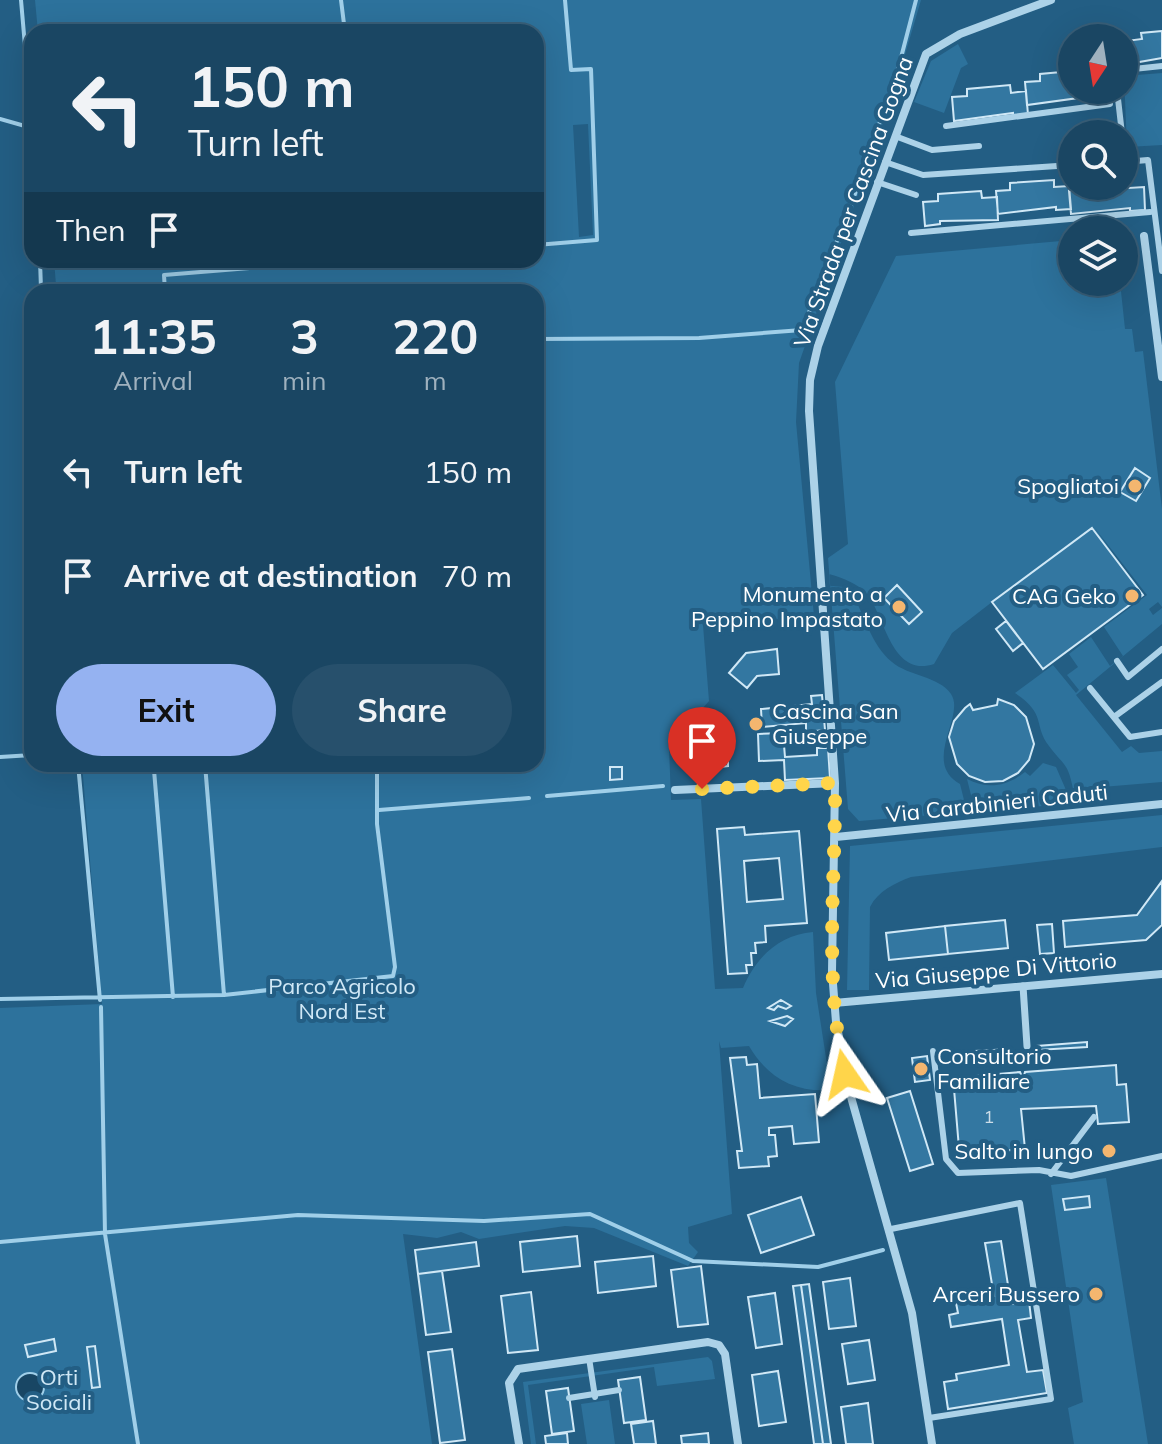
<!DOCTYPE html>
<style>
:root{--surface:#1a4663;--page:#27506c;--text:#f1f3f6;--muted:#9fb1be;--line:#385e78;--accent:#95b2f1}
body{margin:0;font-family:Mulish,sans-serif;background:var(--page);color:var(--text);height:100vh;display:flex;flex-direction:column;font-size:30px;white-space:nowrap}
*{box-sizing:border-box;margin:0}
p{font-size:26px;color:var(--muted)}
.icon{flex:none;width:44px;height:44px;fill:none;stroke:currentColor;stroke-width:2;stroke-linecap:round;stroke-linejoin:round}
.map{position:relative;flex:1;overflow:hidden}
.side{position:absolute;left:24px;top:284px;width:520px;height:488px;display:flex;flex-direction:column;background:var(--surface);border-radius:24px;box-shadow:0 8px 32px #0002,0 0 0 2px var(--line)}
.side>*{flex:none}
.banner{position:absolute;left:24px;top:24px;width:520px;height:244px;border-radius:24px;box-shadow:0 8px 32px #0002,0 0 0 2px var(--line);background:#1a4663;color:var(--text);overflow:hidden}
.needle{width:52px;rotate:192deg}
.controls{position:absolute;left:1058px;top:24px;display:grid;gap:16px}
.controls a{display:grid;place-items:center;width:80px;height:80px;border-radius:50%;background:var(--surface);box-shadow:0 8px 32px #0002,0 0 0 2px var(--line);font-size:40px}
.pin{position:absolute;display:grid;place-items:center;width:68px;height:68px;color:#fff;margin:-82px -34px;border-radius:50% 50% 50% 0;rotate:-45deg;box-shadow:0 0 8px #0007}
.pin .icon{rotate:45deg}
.me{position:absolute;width:88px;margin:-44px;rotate:349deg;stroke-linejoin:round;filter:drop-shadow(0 0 6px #0008)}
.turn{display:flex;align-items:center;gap:28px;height:168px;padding:0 32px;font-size:36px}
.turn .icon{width:104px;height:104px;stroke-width:2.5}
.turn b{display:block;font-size:56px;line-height:68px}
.then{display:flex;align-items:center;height:76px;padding:0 32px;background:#0003;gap:16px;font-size:30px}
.eta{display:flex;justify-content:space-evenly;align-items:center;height:136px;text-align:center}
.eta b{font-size:48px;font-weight:700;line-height:56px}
.action{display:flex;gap:16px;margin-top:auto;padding:16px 32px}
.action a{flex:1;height:92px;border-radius:48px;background:var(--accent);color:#111;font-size:32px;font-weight:700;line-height:92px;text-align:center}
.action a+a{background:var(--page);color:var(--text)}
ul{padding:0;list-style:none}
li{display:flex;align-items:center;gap:24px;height:104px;padding:0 32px}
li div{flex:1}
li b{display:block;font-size:30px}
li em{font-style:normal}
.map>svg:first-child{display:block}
.green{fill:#2d729c;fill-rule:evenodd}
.water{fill:#184664;stroke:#a0cfe9;stroke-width:2}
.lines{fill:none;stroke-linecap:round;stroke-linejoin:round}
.stream{stroke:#a0cfe9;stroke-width:4}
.building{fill:#3377a1;stroke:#d0e8f6;stroke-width:2;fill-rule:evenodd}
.service{stroke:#acd2e8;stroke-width:6}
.pedestrian{stroke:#acd2e8;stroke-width:7}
.minor{stroke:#acd2e8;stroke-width:8}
.route{stroke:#ffd54a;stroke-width:14;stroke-dasharray:0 25.2}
.poi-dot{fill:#f4b66f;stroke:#235e84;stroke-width:3}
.labels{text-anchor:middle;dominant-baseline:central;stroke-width:8;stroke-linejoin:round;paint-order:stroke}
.number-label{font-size:18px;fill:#ccdde8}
.street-label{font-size:22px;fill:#fff;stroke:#235e84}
.poi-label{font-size:22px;fill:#fff;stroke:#235e84;text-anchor:end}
.park-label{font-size:22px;fill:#d0e8f6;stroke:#235e84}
</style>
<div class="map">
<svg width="1162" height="1444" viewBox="0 0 1162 1444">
<rect width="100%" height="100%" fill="#235e84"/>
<path class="green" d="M35 0H921L894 92 799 363 796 422 814 616 703 625 709 701 669 747 671 800 701 799 715 989 743 988C756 957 779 935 813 932L816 993 831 1090C795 1093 767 1077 749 1046L721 1048 719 1041 732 1214 688 1227 689 1243 698 1252 688 1266 594 1228 565 1226 479 1239 461 1232 437 1238 403 1234 432 1444H0V1008L102 1004 82 764H536V292H43V287L56 285 54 260H536V32H38ZM588 124 593 235 579 237 573 125Z
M958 44 968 64 961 68 944 113 914 102 931 61Z
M1162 73V145L1127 147 1124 76Z
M1072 240V282H1120L1125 329H1132L1135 352 1143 351 1162 509V607L1158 602 1149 609 1153 615 1162 608V624L1076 695 1122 752 1131 746 1139 753 1162 751V782L1054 791 1055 805 859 821 848 809 828 558 848 544 835 382 896 256ZM1094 527 1147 595 1104 627 1123 656 1110 666 1091 637 1069 654 1078 667 1067 675 1079 690 1076 693 1053 665 1015 693C1047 714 1033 725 1049 746 1063 765 1068 762 1073 789L1066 790 1056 767 1043 763 1030 776 1025 772C1007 786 988 790 967 779L975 811 967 812 960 784C921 762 966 716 951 694 939 676 908 676 892 662 871 645 865 616 852 593L844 587 830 586 829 574C843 578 857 583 867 594 885 616 891 678 934 664L952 633 992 602 1006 621 996 629 1013 651 1023 643 1043 669 1143 595ZM896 586 922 611 910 624 884 598Z
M1162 815V847L911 877C895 883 878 891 870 907L869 990H847L850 846Z
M1106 1178 1148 1444H1074L1068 1408 1083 1402 1051 1185Z
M708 1357 712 1361 715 1379 657 1386 654 1367 528 1385 536 1444H531L523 1382Z
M609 1400 615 1444H587L581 1404Z"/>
<path class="water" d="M16 1387a14 14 0 1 1 28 0a14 14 0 1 1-28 0Z"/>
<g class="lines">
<path class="stream" d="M21 0 32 127
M341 0 345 32
M0 119 32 128
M536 245 597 240 591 69 571 70 565 0
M40 260 41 289
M232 260V269
M165 292 164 275 346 260
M536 339 699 338 802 330 850 208 897 73 916 0
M0 757 32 755
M78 764 100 1000
M205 764 224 995
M154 770 173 997
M547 796 663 786
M379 810 529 798
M0 999 224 995 393 976 395 967 377 824V764
M101 1007 105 1234 138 1444
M0 1242 298 1215 484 1221 590 1214 693 1261 818 1267 883 1250"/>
</g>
<path class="building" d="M1162 31V58L1128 64 1126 41 1142 39 1141 33Z
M1072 71V90H1101V99L1086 100V97L1027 105 1025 82 1040 81V74Z
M1010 85 1011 93 1026 91 1028 115 1013 116V113L954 121 952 97 967 96V89Z
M1054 180V187L1069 186 1071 209 1056 210V207L998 214 996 191 1010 190V183Z
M1124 180H1128L1129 188 1144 187 1145 210 1130 211V208L1071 214 1069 191 1085 190 1084 186H1124Z
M981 191 982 198 997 197 998 220 940 221V224L925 226 923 202 938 201V194Z
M1135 468 1150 478 1136 501 1120 492Z
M1092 528 1143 595 1043 669 992 602Z
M897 585 922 612 909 624 884 598Z
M1006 621 1023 643 1013 651 996 629Z
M777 649 779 674 757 676 747 688 729 673 746 653Z
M822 695 825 730 806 732V723L762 727 761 709 812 704 811 696Z
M998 699 1014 705 1026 717 1034 744 1029 760 1018 773 1003 781 985 782 969 776 957 764 949 737 954 721 965 708 970 704 973 710 997 705Z
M700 732 717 748 728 746V766L710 768 701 759 690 770 676 756Z
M783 733 785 757 817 755V748H828L830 778 785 780 784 760 759 761 758 734Z
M610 767H622V779L610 780Z
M744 827 745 835 799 831 807 923 765 926 766 942 755 943 756 953H751L752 965H746L747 973 728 974 717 829ZM779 858 783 899 747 902 744 861Z
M1162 881V925L1146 940 1065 947 1063 921 1137 915Z
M1005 920 1008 948 948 954 945 926Z
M1052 924 1054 953 1040 954 1037 925Z
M945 926 948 954 889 960 886 933Z
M781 1000 791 1006 786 1009 778 1006 774 1010 768 1008Z
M787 1016 793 1019 785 1026 770 1021Z
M1087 1042V1047L1037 1050V1046Z
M1011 1049 1012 1053 957 1056V1052Z
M927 1056 930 1080 915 1082 912 1058Z
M746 1057 747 1065 757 1064 760 1098 815 1094 819 1142 794 1144 792 1126 769 1128V1135H775L777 1156 768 1157 769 1166 739 1168 737 1151H742L730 1058Z
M1116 1065 1117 1085 1126 1084 1129 1122 1098 1124 1096 1106 1021 1109 1025 1149 1002 1151 1003 1156 960 1160 954 1089 965 1088 964 1077 1020 1072 1023 1079 1025 1072Z
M910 1091 933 1164 910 1171 887 1098Z
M1089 1196 1090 1207 1065 1210 1063 1199Z
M801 1197 814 1235 761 1253 748 1215Z
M577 1236 580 1266 523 1272 520 1242Z
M1001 1241 1011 1304 1029 1301 1031 1318 1018 1320 1027 1372 1043 1370 1047 1393 948 1409 944 1382 957 1380 956 1374 1009 1365 1002 1319 951 1327 949 1315 958 1313 956 1303 994 1296 985 1243Z
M476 1242 479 1266 418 1274 415 1250Z
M653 1256 656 1286 598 1293 595 1262Z
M701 1266 708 1324 678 1327 671 1270Z
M442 1271 451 1332 426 1335 418 1274Z
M850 1278 856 1326 829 1329 823 1282Z
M809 1284 831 1444H823L801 1285Z
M801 1285 823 1444H814L793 1286Z
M531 1292 538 1350 508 1353 501 1296Z
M775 1293 782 1344 756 1348 748 1297Z
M54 1339 56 1351 28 1357 25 1345Z
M869 1340 875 1380 848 1384 842 1344Z
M95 1346 100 1387 92 1388 87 1347Z
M452 1349 465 1440 440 1443 428 1352Z
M778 1371 786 1422 759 1426 752 1375Z
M640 1377 646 1420 624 1423 618 1380Z
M568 1388 574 1431 552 1434 546 1391Z
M868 1403 873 1444H846L841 1407Z
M653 1421 656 1444H634L631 1424Z
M567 1433 568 1444H546L545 1436Z
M708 1433 709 1444H682L681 1436Z"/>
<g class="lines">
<path class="service" d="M1110 28 1111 38
M1102 29 1103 38
M1124 70 1162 66
M1117 90 1122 134
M946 126 1110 104 1108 90
M895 136 932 150 979 146
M885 162 923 175 1072 165
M1124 162 1148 160 1162 271
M877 182 916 195
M911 233 1150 212
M1117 661 1128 677 1162 649
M1090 688 1130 737 1162 732
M1114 717 1162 682
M933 1051 946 1159 958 1173 1039 1170 1071 1176 1162 1156
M1051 1174 1094 1117
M891 1229 1020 1203 1051 1399 929 1418
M589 1358 595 1397
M569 1398 619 1390"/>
<path class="pedestrian" d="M1023 986 1027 1046"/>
<path class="minor" d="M1144 236 1162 377
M675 790 835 783
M836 837 1162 804
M834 1003 1162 974
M519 1444 509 1383 518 1369 708 1342 719 1345 725 1354 738 1444
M932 1444 912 1313 851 1097 836 1022 832 971 835 783 809 411 810 380 818 346 926 54 960 34 1051 0"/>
</g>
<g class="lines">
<path class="route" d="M702 789 835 783C836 880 823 979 845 1074"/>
</g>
<g class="poi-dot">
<circle cx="1135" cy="486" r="8"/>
<circle cx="1132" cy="596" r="8"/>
<circle cx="899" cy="607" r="8"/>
<circle cx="756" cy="724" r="8"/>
<circle cx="921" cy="1069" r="8"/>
<circle cx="1109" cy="1151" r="8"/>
<circle cx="1096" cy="1294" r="8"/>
</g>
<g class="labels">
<g class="number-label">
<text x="989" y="1116">1</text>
</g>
<g class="street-label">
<text transform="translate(853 202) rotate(-70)">Via Strada per Cascina Gogna</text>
<text transform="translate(997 803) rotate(-6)">Via Carabinieri Caduti</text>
<text transform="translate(996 970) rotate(-5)">Via Giuseppe Di Vittorio</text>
</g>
<g class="poi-label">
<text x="1119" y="486">Spogliatoi</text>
<text x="883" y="594">Monumento a<tspan x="883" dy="25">Peppino Impastato</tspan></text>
<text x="1116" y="596">CAG Geko</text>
<text x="772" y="711" text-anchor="start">Cascina San<tspan x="772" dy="25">Giuseppe</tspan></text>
<text x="937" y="1056" text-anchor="start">Consultorio<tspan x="937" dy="25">Familiare</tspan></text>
<text x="1093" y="1151">Salto in lungo</text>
<text x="1080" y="1294">Arceri Bussero</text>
</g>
<g class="park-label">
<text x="342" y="986">Parco Agricolo<tspan x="342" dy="25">Nord Est</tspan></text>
<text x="59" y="1377">Orti<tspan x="59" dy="25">Sociali</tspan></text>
</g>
</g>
</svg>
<div class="controls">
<a><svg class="needle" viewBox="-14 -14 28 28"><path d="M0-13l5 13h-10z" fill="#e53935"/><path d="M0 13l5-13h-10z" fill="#9fb1be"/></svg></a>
<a><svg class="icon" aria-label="search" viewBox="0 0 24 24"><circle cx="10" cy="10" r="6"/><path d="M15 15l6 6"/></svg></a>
<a><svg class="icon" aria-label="layers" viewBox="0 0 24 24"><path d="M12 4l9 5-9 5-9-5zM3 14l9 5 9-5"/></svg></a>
</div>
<div class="pin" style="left:702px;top:789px;background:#d93025"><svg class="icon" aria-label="arrive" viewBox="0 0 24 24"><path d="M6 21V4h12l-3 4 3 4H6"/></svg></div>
<svg class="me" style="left:845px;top:1074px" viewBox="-20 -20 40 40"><path d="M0-17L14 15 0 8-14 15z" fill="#ffd54a" stroke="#fff" stroke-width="4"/></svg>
<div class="banner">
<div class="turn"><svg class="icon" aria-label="left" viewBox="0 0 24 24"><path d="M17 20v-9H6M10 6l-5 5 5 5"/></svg><div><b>150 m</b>Turn left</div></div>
<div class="then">Then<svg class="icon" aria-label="arrive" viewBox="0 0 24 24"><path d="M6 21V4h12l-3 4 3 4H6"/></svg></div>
</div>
<section class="side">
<div class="eta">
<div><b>11:35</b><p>Arrival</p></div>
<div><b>3</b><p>min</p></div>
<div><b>220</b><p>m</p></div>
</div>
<ul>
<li><svg class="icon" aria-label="left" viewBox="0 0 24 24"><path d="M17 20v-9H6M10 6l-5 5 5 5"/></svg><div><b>Turn left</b></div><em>150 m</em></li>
<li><svg class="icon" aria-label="arrive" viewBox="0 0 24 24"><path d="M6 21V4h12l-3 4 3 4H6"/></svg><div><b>Arrive at destination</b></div><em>70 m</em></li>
</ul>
<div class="action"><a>Exit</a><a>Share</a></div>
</section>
</div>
